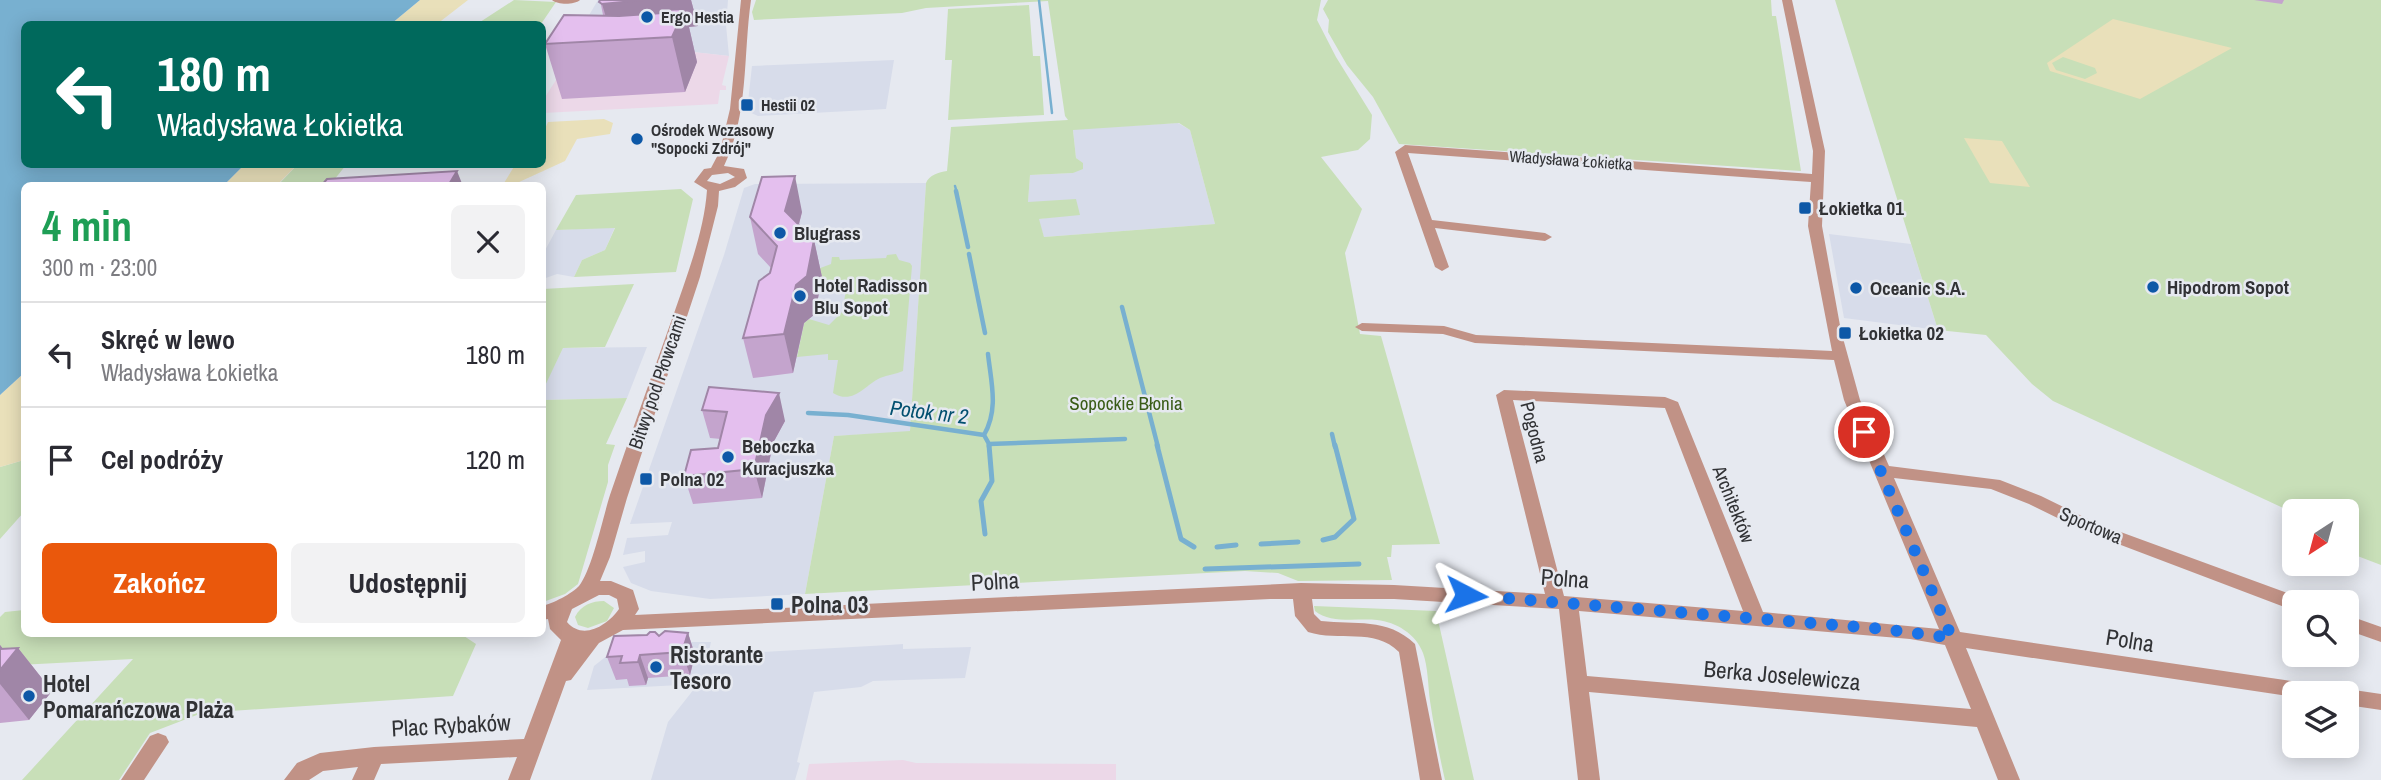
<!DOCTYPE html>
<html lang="pl">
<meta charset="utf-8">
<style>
:root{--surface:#fff;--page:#f2f2f3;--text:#2b2b33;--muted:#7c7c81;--line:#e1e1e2;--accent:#ea580c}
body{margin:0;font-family:"Archivo Narrow",sans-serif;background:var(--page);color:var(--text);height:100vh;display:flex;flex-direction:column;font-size:26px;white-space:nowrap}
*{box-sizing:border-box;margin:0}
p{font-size:23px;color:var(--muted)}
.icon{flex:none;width:38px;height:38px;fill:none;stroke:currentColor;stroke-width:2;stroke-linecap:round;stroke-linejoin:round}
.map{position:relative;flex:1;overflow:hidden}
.details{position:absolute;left:21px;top:182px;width:525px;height:455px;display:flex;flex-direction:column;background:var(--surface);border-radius:10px;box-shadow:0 4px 18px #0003}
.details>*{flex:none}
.hud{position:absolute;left:21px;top:21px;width:525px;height:147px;border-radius:10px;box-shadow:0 4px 18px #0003;background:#00695c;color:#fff;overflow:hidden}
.needle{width:46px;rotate:216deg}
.fabs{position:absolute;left:2282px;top:499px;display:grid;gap:14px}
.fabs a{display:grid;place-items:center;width:77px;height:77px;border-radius:10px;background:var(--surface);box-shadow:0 4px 18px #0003;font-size:35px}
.pin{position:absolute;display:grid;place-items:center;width:60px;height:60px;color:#fff;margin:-30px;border:4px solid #fff;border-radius:50%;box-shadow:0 2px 7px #0007}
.me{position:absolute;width:77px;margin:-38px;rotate:94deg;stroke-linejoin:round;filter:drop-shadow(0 0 5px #0008)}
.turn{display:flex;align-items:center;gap:24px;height:147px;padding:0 21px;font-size:32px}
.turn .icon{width:91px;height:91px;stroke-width:2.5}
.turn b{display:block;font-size:49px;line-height:60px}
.round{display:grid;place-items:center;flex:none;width:74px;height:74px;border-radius:10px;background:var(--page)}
.head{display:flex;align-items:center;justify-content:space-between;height:119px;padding:0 21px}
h1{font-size:42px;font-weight:700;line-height:52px;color:#1e9e55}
.action{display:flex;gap:14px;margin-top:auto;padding:14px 21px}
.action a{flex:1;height:80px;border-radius:10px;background:var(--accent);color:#fff;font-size:28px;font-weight:700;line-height:80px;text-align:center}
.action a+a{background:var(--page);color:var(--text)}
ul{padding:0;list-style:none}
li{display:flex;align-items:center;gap:21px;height:105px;padding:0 21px;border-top:2px solid var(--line)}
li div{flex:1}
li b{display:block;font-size:26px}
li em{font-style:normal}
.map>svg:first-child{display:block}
.built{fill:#d7dcea}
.medical{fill:#ecd8e8}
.green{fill:#c8dfb8;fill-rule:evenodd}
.sand{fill:#e9e0ba;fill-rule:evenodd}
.water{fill:#78b0d0}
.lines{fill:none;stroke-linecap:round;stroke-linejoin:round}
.stream-far2{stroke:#78b0d0;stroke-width:2.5}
.stream-far1{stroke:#78b0d0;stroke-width:4.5}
.stream{stroke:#78b0d0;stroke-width:5}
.minor{fill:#c19286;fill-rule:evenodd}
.wall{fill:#c4a4cd}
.shaded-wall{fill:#a086a7}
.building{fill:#e4bfee;stroke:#a086a7;stroke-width:2}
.route{stroke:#1a73e8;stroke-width:12;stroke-dasharray:0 21.6}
.poi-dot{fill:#0d58a7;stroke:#e6e9f0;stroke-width:2.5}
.labels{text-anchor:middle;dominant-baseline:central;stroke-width:5;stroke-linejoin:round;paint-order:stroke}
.far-poi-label{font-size:16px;font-weight:bold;fill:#313235;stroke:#e6e9f0;text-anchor:start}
.far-street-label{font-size:16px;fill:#313235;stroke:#e6e9f0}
.poi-label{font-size:19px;font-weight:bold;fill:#313235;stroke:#e6e9f0;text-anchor:start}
.street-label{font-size:19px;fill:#313235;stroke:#e6e9f0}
.park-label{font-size:19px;fill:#395c17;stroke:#e6e9f0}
.water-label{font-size:21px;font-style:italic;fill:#035070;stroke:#e6e9f0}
.near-street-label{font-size:23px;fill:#313235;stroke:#e6e9f0}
.near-poi-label{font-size:23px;font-weight:bold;fill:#313235;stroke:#e6e9f0;text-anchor:start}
</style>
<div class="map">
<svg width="2381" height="780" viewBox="0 0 2381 780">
<rect width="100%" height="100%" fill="#e6e9f0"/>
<path class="built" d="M598 0H728L726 25 729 56 575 39Z
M894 60 886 109 758 116 747 111 752 66Z
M1178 123 1190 130 1215 224 1044 237 1038 219 1079 214 1028 202 1030 175 1073 173 1082 163 1076 158 1073 129Z
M926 183 910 432 834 436 805 594 710 599 651 591 631 583 623 567 645 562V551L623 555 627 538 668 535 672 522 630 524 724 255 744 188 755 184Z
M615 227 605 250 582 260 574 277 557 274 543 279 542 256 556 230Z
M1829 234 1911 244 1938 330 1844 318Z
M647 347 627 398 543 400 542 390 563 348Z
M660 642H711L708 655 889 645 903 644V649L971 647 965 678 873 681 861 687 814 692 797 762 800 763 795 780H651L668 722 698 684 587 690 594 666 613 651Z"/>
<path class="medical" d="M649 47 729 56 722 85 726 86V90H720L718 104 543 113 542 102 575 50Z
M903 760 916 763 1116 764V780H806L809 764Z"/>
<path class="green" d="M514 0 556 2 541 24H477Z
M756 0H1321L1317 20 1336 57 1372 115 1370 139 1358 150 1321 157 1362 209 1345 253 1360 334 1381 336 1440 544 1392 545 1391 557H1387L1392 580 1298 581 1278 573 1245 571 805 594 834 436 910 431 926 183C929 175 939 172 947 171L951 127 1068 120 1065 116 1048 1 926 8 902 13 754 20 752 12ZM1179 123 1190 130 1215 224 1044 237 1039 219 1080 215 1076 199 1028 202 1030 175 1073 173 1083 169V163L1076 158 1073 130Z
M1328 0H1771L1772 16H1776L1801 171 1399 144 1373 97 1347 65 1328 32 1329 20 1323 9Z
M1835 0H2381V565L2347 552V511L2294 513 2053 401 2032 384 1986 335 1938 330Z
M1029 5 1033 56H1040L1044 115 948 120 952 60H945L948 9Z
M297 165H346L330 185 277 186Z
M681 189 693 199 676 272 574 277 582 260 605 250 615 228 556 230 576 195Z
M896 254 899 260 910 263 912 266 903 371C896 374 888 375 880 378 864 386 853 405 833 393L838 360H828V354L797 357 804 323 809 319 829 325 842 312 847 285 821 280 815 270 831 264 832 257H839L840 260 886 258 887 255Z
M634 284 605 347 563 348 543 390V289Z
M627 398 606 444 615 445 608 465V482L578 584 565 594 543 602V400Z
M24 460V512L0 539V467Z
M604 601 614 608 607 621 588 628 578 625 575 617C581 605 592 601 604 601Z
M1314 606 1436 611 1474 780H1445C1439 754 1434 727 1430 701 1428 686 1428 666 1423 653 1416 634 1396 622 1377 620 1358 618 1330 624 1315 611Z
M24 610V634H464V636L476 644 453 696 202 713 150 733 119 780H22L133 659 0 666V617L5 612Z"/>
<path class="sand" d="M420 0H468L437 24H391Z
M2113 19 2232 48 2140 99 2050 71 2047 63ZM2063 57 2095 68 2097 73 2085 79 2056 70 2052 63Z
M604 119 613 123 610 134 577 139 565 161 517 183H504L515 165 542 164 543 133 548 122Z
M1964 138 2002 141 2030 187 1990 183Z
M244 165V164L297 165 277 185H224Z
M24 373V460L0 467V395Z"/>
<path class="water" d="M0 0H420L391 24H24V164L244 165 224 185 24 186V373L0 395Z"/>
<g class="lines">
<path class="stream-far2" d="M1039 0 1052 113
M955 186 957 193"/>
<path class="stream-far1" d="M956 191 968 247
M969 254 985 333
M1122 307 1158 447
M808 413 848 415 984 435 989 444 1125 439
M1332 434 1335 447
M984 435C999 409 991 382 988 354
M989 444V447"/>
<path class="stream" d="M1157 445 1181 539 1194 547
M985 534 981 501 992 481 989 445
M1323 540 1335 537 1354 519 1335 445
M1261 544 1298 542
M1217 547 1236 545
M1205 569 1359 564"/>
<path class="minor" d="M552 0H580C574 5 558 5 552 0Z
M741 0H751C743 56 749 114 724 166L744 169 747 178 735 187 719 191 718 206 700 277 627 498 610 557 600 581H611L633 590 639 609 635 615 1301 583 1394 585 1545 594 1496 395 1504 390 1665 397 1678 402 1763 612 1939 629 1844 400 1834 360 1475 343 1443 334 1362 331 1355 327 1362 323 1444 326 1476 335 1832 351 1808 226 1811 182 1408 153 1432 220 1545 233 1552 237 1545 241 1435 228 1449 267 1442 271 1435 267 1395 152 1405 145 1812 174 1813 151 1782 0H1792L1825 151 1822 226 1841 331 1860 400 1889 466 2000 480 2041 496 2096 523 2301 598 2303 602H2294V610L2287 608 2084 531 2029 504 1991 489 1894 478 1960 632 2318 685 2325 687 2328 693H2294V697L1966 648 2020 780H1998L1977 727 1589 692 1600 780H1578L1559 609 1394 599H1312L1314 614 1321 621C1355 625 1387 617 1415 644L1442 780H1420L1399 652C1374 627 1339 642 1308 632L1295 616 1293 599H1270L623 630 599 643 571 680 566 681 530 780H508L517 757 381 764 374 780H352L358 767 323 771 309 780H284L297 763 320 753 374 747 524 739 561 640 550 629 548 619 542 620V606C552 604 573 593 579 586 592 570 603 517 610 495 630 436 651 378 672 319 686 278 704 233 707 190L694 182 704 169 711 168 720 151 730 109ZM728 173 735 177 720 184 707 181 712 175ZM1513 400 1665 408 1743 611 1564 596ZM599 595H609L617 599 619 609C608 625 583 641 567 622L572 609ZM1579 611 1910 639 1945 645 1971 709 1587 676Z
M2347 615 2381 627V642L2347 630Z
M2347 689 2381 694V710L2347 705V693H2339Z
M158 733 166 736 169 742 144 780H121L150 736Z"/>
</g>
<path class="wall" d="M600 0H691L698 26 689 27 697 62 685 92 562 99 545 44 603 15Z
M2254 0H2284L2282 4Z
M802 212 799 224 814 240 822 277 815 314 804 323 793 373 753 378 743 338 771 268 758 254 750 217Z
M709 387 785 421 773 443 762 498 693 504 684 476 718 448 721 439 710 438 702 410Z
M688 633 695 655 690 675 648 678 646 685 629 686 627 679 616 680 607 657 659 636Z
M0 645 3 649 18 648 52 691 29 720 0 723Z"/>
<path class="shaded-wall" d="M644 0H691L698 26 689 27 697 62 685 92 672 37 611 34 602 4Z
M457 171 463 186H448Z
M795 176 802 212 793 247 785 211Z
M814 240 822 277 815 314 804 323 793 373 784 334 796 285Z
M779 393 785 421 773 443 762 498 754 469 766 415Z
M688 633 695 655 690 675 682 652Z
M0 645 10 658 18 648 52 691 29 720 0 684Z
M640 655 648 678 646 685 638 662Z"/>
<path class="building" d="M600 0H644L602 4 599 2Z
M685 9 672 37 545 44 564 15 619 16 662 13 664 10Z
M457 171 448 186H321L327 179Z
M795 176 785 211 814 240 807 276 796 285 784 334 743 338 759 281 770 273 777 246 750 217 762 177Z
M709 387 779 393 766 415 754 469 684 476 691 450 718 448 727 412 702 410Z
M665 631 688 633 682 652 640 655 638 662 620 663 622 656 607 657 614 636 647 635 650 632H655L659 636Z
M18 648 0 670V649Z"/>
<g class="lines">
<path class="route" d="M1466 595 1884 629 1952 638 1864 432"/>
</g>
<g class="poi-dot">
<circle cx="647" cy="17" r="7"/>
<rect x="740" y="98" width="14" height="14" rx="3.5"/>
<circle cx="637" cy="139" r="7"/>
<rect x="1798" y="201" width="14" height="14" rx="3.5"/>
<circle cx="780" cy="233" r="7"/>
<circle cx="2153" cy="287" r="7"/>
<circle cx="1856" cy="288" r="7"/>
<circle cx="800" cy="296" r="7"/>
<rect x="1838" y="326" width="14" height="14" rx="3.5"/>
<circle cx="728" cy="457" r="7"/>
<rect x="639" y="472" width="14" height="14" rx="3.5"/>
<rect x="770" y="597" width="14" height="14" rx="3.5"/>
<circle cx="656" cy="667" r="7"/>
<circle cx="29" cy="696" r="7"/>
</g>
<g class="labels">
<g class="far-poi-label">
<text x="661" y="17">Ergo Hestia</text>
<text x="761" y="105">Hestii 02</text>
<text x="651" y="130">Ośrodek Wczasowy<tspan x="651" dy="18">"Sopocki Zdrój"</tspan></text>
</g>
<g class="far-street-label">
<text transform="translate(1571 160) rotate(4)">Władysława Łokietka</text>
</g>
<g class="poi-label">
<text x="1819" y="208">Łokietka 01</text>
<text x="794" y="233">Blugrass</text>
<text x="814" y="285">Hotel Radisson<tspan x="814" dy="22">Blu Sopot</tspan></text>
<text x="2167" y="287">Hipodrom Sopot</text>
<text x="1870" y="288">Oceanic S.A.</text>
<text x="1859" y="333">Łokietka 02</text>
<text x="742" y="446">Beboczka<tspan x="742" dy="22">Kuracjuszka</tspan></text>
<text x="660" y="479">Polna 02</text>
</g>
<g class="street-label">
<text transform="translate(657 382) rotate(-71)">Bitwy pod Płowcami</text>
<text transform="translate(1535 432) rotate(75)">Pogodna</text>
<text transform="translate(1734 504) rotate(68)">Architektów</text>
<text transform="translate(2091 525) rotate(23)">Sportowa</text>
</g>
<g class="park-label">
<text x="1126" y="403">Sopockie Błonia</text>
</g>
<g class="water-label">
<text transform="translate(929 412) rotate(7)">Potok nr 2</text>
</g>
<g class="near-street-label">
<text transform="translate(1565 578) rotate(4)">Polna</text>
<text transform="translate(995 581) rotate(-3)">Polna</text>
<text transform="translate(2130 640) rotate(9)">Polna</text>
<text transform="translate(1782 675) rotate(5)">Berka Joselewicza</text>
<text transform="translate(451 725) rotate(-3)">Plac Rybaków</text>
</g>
<g class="near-poi-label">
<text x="791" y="604">Polna 03</text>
<text x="670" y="654">Ristorante<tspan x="670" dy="26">Tesoro</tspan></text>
<text x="43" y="683">Hotel<tspan x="43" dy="26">Pomarańczowa Plaża</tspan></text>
</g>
</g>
</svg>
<div class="fabs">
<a><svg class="needle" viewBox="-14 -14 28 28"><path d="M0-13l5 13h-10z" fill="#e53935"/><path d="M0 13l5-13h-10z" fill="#7c7c81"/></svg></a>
<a><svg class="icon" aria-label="search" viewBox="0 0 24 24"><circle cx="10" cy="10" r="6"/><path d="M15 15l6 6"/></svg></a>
<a><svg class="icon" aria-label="layers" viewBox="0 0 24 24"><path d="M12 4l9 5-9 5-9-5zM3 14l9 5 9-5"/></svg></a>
</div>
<div class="pin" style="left:1864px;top:432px;background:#d93025"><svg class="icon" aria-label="arrive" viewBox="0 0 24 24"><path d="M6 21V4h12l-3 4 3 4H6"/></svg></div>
<svg class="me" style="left:1466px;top:595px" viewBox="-20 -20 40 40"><path d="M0-17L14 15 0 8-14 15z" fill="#1a73e8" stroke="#fff" stroke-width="4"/></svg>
<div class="hud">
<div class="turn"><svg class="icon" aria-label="left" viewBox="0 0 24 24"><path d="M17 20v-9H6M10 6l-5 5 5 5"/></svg><div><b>180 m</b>Władysława Łokietka</div></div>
</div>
<section class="details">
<div class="head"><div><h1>4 min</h1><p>300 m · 23:00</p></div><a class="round"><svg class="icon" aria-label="close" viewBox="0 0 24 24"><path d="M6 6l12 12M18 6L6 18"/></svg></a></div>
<ul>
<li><svg class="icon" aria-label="left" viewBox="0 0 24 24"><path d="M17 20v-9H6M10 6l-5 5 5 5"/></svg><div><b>Skręć w lewo</b><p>Władysława Łokietka</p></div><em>180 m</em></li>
<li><svg class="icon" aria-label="arrive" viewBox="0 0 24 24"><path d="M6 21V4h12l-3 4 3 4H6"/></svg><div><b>Cel podróży</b></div><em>120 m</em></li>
</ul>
<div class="action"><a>Zakończ</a><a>Udostępnij</a></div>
</section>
</div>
